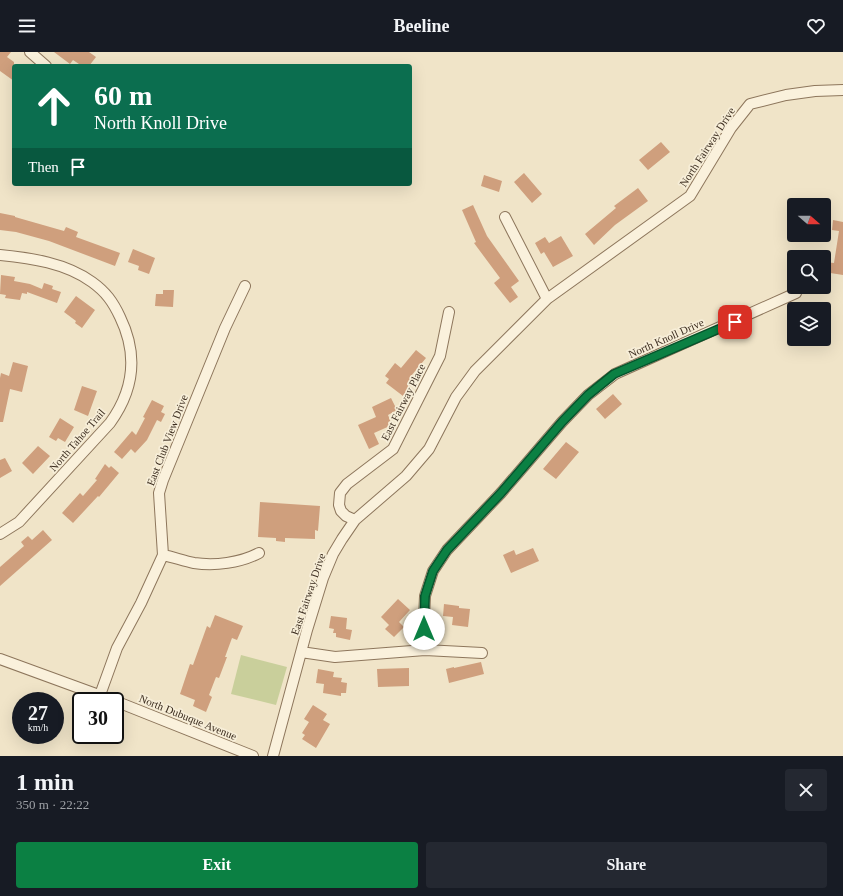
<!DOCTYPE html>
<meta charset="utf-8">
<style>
:root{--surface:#171b24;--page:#242831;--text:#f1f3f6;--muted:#9ea1a6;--accent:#0b8043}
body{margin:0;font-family:Georgia,serif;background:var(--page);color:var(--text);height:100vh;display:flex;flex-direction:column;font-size:15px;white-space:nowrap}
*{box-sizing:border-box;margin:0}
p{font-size:13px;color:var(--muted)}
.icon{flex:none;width:22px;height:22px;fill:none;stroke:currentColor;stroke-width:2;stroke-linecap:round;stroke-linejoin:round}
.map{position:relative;height:704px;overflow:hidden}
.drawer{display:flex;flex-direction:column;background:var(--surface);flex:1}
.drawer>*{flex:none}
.top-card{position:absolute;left:12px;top:12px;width:400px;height:122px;border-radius:4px;box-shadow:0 4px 16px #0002;background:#0b6e4f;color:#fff;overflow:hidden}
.needle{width:26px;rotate:110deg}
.tools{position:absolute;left:787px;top:146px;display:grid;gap:8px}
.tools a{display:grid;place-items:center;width:44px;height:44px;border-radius:4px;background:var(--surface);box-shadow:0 4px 16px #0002;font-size:20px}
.speed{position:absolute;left:12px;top:640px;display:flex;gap:8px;font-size:20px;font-weight:700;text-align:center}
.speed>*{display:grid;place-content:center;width:52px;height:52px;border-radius:50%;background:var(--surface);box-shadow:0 4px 16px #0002;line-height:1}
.speed small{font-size:10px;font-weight:400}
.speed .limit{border:2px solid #111;border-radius:6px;background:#fff;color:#111}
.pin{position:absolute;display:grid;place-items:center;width:34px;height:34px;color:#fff;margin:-17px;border-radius:8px;box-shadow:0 2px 6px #0006}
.me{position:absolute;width:44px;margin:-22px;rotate:0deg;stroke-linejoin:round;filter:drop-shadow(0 0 3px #0008)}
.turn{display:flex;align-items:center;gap:14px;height:84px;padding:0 16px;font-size:18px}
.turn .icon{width:52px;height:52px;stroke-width:2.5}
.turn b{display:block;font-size:28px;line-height:34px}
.then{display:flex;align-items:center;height:38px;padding:0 16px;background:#0003;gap:8px;font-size:15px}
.round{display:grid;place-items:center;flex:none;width:42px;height:42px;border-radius:4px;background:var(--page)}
.head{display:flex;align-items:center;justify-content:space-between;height:68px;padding:0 16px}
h1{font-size:24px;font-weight:600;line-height:30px}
.button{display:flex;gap:8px;margin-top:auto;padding:8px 16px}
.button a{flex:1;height:46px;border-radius:4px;background:var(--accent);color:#fff;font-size:16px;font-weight:600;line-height:46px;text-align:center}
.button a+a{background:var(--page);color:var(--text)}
header{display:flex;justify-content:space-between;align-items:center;height:52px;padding:0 16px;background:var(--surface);font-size:18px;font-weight:600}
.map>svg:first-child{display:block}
.green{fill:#c9cf9b}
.building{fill:#cf9f7d}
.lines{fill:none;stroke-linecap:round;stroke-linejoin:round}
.street-casing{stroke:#8d765c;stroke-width:12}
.street{stroke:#faf1dc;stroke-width:10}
.route-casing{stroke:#07532c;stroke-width:10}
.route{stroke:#0b8043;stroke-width:7}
.labels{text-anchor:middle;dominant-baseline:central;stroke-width:3.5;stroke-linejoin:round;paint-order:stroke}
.street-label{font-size:11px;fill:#3d2e20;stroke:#f7eed8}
</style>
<header><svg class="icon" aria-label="menu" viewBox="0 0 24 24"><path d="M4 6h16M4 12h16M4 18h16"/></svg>Beeline<svg class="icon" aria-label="heart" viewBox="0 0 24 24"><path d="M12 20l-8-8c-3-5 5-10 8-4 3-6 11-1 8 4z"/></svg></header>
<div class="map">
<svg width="843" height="704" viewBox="0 0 843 704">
<rect width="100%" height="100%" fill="#f0e4c8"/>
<path class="green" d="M241 603 287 615 276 653 231 642Z"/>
<path class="building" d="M0 0H11L7 5 14 10V29L0 19Z
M54 0H89L96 5 89 14H82L73 8 70 12Z
M661 90 670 100 648 118 639 108Z
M524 121 542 142 532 151 514 130Z
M484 123 502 129 499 140 481 134Z
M638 136 648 149 615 173 594 193 585 182 616 156 614 154Z
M473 153 487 184 519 229 511 235 518 245 510 251 494 231 500 226 474 191 476 190 462 158Z
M0 161 15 164V165L64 179 66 175 78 180 76 185 120 201 115 214 49 189 16 180 0 178Z
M833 168 843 170V223L824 220V210L834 211 839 179 832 178Z
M561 184 573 204 553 215 544 200 541 202 535 191 545 185 549 191Z
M133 197 155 206 149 222 138 218 139 214 128 210Z
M1 223 15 225 14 229 30 232 42 237 44 231 53 234 52 237 61 240 57 251 27 240V242L22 241 20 248 5 246 6 243 0 242Z
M163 238H174L173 255 155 254 156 242H163Z
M76 244 95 258 82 276 75 271 76 269 64 260Z
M416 298 426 306 411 324 416 327 403 344 386 331 389 327 385 324 395 311 401 316Z
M13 310 28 314 22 340 10 337 3 370H0V326L1 321 9 324Z
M82 334 97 339 88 364 74 358Z
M613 342 622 352 605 367 596 357Z
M391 346 397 358 388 363 392 373 374 381 379 392 369 397 358 373 376 365 372 355Z
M152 348 164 354 161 360 165 362 161 370 157 368 147 388 135 401 131 397 122 407 114 400 132 379 136 383 145 366 143 365Z
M60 366 74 375 65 390 58 386 56 389 49 385Z
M566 390 579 400 556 427 543 417Z
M38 394 50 404 33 422 22 411Z
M5 406 12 419 0 426V408Z
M105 412 109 416 111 414 119 421 99 445 98 444 73 471 62 461 80 441 83 444 97 428 95 427Z
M260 450 320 454 318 479 315 478V487L285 486V490L276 489V486L258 485Z
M43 478 52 488 0 534V515L24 494 21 490 28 484 32 488Z
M533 496 539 509 511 521 503 503 514 498 516 503Z
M398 547 410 558 399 570 404 575 394 585 385 577 389 573 381 565Z
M444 552 459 554V556L470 557 468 575 452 573 453 565 443 564Z
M215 563 243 574 237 588 232 586 225 605H227L219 626 216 625 209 643 212 645 206 660 193 654 195 648 180 642 190 612 193 613 207 574 210 576Z
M331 564 347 566 346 577 352 578 350 588 336 585V581H333L334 577 329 576Z
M481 610 484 622 449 631 446 617 454 615V616Z
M409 616V634L378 635 377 617Z
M318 617 334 620 333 625 342 626 341 630 347 631 346 641H341V644L323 641 324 632 316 631Z
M313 653 327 662 323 668 330 672 316 696 302 687 305 683 302 681 309 670 304 667Z"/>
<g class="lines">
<g class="street-casing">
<path id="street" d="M30 0 46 14
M505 165 547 247
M0 203C31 206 66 211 92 230 106 240 113 250 120 265 138 302 134 338 110 371L19 470 0 482
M355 468 346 464 341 459 339 453 340 441 347 432 393 397 440 304 449 260
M163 503C173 505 184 509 194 511 215 514 240 511 259 501
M425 598 424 566 425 544 433 519 447 498 501 441 562 370 588 343 615 322 796 241
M301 600 335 605 425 598 482 601
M0 607 115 649
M100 643 117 596 141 551 163 503 159 441 163 428 225 276 245 234
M115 649 253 704
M273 704 307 578 323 526 333 502 342 487 355 468 406 424 429 397 456 345 475 319 547 247 690 144 731 76 750 52 786 43 815 39 843 38"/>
</g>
<use href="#street" class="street"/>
</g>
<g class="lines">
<g class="route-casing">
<path id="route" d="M424 577 425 544 433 519 447 498 501 441 562 370 588 343 614 322 735 270"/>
</g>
<use href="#route" class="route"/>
</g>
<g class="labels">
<g class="street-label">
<text transform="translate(707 95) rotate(-57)">North Fairway Drive</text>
<text transform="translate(666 286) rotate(-24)">North Knoll Drive</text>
<text transform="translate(403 350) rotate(-63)">East Fairway Place</text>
<text transform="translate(77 388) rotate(-49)">North Tahoe Trail</text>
<text transform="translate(167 388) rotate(-69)">East Club View Drive</text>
<text transform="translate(308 542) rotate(-71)">East Fairway Drive</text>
<text transform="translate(188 665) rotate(22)">North Dubuque Avenue</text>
</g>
</g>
</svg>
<div class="tools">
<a><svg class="needle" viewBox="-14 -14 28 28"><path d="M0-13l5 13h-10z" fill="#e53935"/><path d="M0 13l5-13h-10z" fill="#9ea1a6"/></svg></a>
<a><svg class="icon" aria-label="search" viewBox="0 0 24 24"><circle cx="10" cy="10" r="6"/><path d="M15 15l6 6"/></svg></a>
<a><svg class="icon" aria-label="layers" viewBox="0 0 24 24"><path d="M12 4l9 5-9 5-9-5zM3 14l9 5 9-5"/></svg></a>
</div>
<div class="speed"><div>27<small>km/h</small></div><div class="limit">30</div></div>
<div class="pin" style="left:735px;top:270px;background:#d93025"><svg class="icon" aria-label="arrive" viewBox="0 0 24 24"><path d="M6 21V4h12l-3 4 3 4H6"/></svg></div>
<svg class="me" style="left:424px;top:577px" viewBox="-20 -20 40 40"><circle r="19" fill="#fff"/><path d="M0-13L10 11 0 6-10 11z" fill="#0b8043"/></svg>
<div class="top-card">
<div class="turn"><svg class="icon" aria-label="ahead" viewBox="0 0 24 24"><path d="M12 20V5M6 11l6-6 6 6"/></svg><div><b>60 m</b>North Knoll Drive</div></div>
<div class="then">Then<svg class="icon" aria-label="arrive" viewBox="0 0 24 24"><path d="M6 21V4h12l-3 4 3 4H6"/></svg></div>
</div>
</div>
<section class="drawer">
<div class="head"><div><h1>1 min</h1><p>350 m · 22:22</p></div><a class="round"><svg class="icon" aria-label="close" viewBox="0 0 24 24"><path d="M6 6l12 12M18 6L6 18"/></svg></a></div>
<div class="button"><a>Exit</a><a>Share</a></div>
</section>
